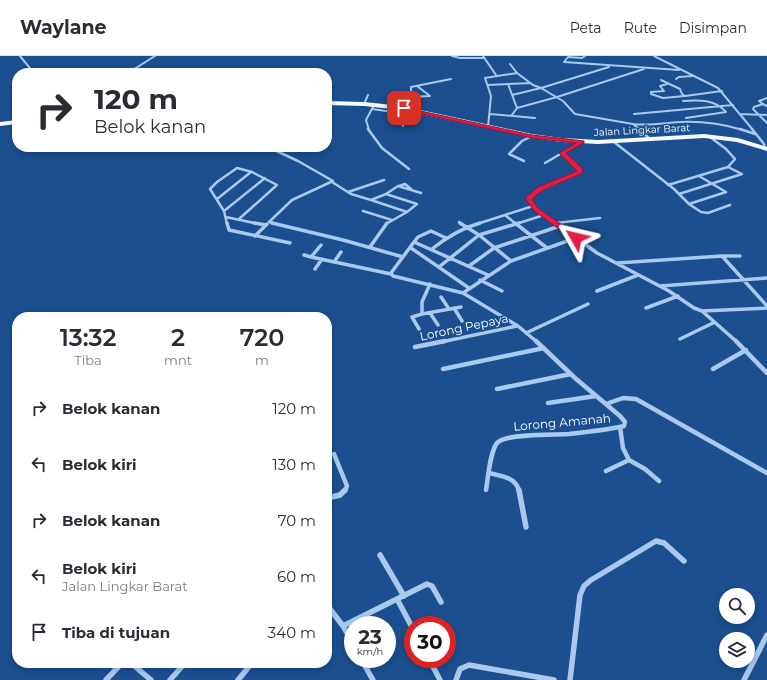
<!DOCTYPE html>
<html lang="id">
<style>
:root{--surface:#fff;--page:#f2f2f3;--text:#2b2b33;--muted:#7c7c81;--line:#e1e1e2}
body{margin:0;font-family:Montserrat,sans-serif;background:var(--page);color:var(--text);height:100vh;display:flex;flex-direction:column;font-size:15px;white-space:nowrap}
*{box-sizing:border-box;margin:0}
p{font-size:13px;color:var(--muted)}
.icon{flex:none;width:22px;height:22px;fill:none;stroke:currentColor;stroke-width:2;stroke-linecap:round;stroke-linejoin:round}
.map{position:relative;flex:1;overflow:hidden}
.panel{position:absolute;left:12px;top:256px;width:320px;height:356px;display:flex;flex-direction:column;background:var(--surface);border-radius:16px;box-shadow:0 2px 6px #0003}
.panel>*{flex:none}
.guide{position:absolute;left:12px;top:12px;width:320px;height:84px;border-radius:16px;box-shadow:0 2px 6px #0003;background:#fff;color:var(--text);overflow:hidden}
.buttons{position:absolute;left:719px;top:532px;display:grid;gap:8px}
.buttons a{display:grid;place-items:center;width:36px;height:36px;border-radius:50%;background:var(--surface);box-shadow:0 2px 6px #0003;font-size:20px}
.speed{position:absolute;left:344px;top:560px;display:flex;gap:8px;font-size:20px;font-weight:700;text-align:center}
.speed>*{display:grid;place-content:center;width:52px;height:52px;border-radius:50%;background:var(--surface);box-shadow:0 2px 6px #0003;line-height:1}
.speed small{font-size:10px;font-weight:400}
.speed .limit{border:6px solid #d22;background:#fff;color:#111}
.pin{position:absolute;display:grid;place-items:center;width:34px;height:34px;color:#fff;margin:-17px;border-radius:8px;box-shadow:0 2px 6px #0006}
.me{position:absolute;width:44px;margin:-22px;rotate:307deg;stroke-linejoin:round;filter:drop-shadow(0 0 3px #0008)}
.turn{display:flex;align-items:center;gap:14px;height:84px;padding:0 16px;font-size:18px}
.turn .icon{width:52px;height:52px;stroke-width:2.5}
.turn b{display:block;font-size:28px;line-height:34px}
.eta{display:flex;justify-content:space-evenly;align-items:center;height:68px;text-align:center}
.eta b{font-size:24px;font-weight:600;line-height:28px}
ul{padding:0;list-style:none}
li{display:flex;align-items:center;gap:12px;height:56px;padding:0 16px}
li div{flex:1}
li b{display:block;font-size:15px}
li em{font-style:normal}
header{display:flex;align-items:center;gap:24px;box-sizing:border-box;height:56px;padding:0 20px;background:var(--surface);border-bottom:1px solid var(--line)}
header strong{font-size:19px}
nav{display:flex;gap:22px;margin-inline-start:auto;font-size:14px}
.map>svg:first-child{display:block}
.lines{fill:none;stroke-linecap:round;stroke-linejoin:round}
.minor-far4{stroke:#a9c9ee;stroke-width:2}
.minor-far3{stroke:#a9c9ee;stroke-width:2.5}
.minor-far2{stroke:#a9c9ee;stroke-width:3.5}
.minor-far1{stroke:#a9c9ee;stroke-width:4.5}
.minor{stroke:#a9c9ee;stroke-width:5.5}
.trunk{fill:#f8faff;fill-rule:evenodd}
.route{fill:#e11d48;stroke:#92132f}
.labels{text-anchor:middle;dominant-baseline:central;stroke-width:3;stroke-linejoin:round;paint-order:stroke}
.far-street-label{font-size:10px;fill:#fff;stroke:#1b4f8f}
.street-label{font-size:12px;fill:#fff;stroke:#1b4f8f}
</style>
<header>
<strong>Waylane</strong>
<nav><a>Peta</a><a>Rute</a><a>Disimpan</a></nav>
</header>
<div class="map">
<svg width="767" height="624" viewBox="0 0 767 624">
<rect width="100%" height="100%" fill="#1b4f8f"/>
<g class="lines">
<path class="minor-far4" d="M20 0 34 17
M452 0 460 2H484
M483 0 496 19
M585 0 582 2 568 1 564 6 679 14
M654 0 718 32 753 74
M128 17 155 0
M676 23 679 21 693 20
M661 24 680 33 682 38 685 40 722 35
M508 28 517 52 512 59
M667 28 660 30 664 35 651 36V38L663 42 685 40
M488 29 531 27
M541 32 563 45 575 58 633 68 640 74
M541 32 609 11
M512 39 541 32 533 29 517 17
M411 41 430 40 417 30
M683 45C699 44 715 43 726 56L686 62
M364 48 368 39
M763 48 759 45 767 42
M767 50 763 48 754 51 753 53 767 67
M517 52 557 41 644 13
M372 53 400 57 402 52
M404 53 408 43 411 41V31L451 23
M400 57 403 70
M490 58 535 62
M634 58 733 49
M740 58 767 59
M633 68C649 70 664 67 679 66 701 65 723 68 743 74
M488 71 491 40 485 22 517 17 510 8
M369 74 366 64 374 49"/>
<path class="minor-far3" d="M368 73 382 92 409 113
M639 73 650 83
M740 73 755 78
M752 73 764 88 765 92
M710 81 726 93 735 103 728 111
M614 86 674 133 689 148 701 156 708 157 730 149
M268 91 298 105 333 125 292 144 269 166 276 168
M524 105 509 98 522 85 532 80
M545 107 562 97
M332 126 351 138 371 144
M668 129 728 111 742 118 679 138
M399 130 405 128 411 133
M348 136 384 124
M386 138 398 130 421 137
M386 138 417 148 407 156 371 144Z
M217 143 251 116
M689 148 726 136 699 120
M224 155 265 122
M363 155 392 164
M505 159 516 168
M226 161 259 168
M459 166 461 168
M556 167 600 162
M227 168 224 155 210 133 217 126 237 112 252 116 277 129 239 163
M386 168 407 156
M477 168 533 150
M516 168 544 159
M557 168 532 149 528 143 534 137 581 116 580 113 562 97 582 86"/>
<path class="minor-far2" d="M227 167 229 174 290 187
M254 167 266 169
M272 167 343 184 403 201
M460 167 479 179 511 205
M515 167 547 192
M556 167 597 197 669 235 694 252 702 255 737 286
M556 167H559
M255 180 267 168
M414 186 418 181 431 175 446 182
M321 189 311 201 391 218
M370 191 387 167
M411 192 469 232
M432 193C447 181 462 172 480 167
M304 199 311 201
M722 200H740
M334 206 341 196
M617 207 722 200 767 250
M469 210 494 192 560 170
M439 211 479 179 519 167
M315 213 322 203
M488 219 414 186 391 217 393 220 463 237 518 270 537 286
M480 224 502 235
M430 228 422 246V258L461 251
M660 230 767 222
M597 235 638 219
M463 237 511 205 576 182
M441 241 449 253
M454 252 462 265
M646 252 678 240
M702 255 767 252
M430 257 438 269
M419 273 412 261 422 258
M526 277 588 248
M680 283 713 267
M441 286 517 270"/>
<path class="minor-far1" d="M736 285 767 317
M415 291 445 285
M443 313 544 292
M713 313 746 294
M497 333 571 318
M548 347 596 340
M606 348 623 342 636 343 767 417
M620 371 623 392 629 404 645 413 659 425
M334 398 347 430 345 435
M606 415 629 404
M489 417C501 420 516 421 519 435
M486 434C488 422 490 396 497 387 505 377 556 379 569 378 587 376 607 374 624 370L625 366 620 360 575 322 536 285"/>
<path class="minor" d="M519 434 526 471
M327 442 340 439 345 434
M380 499 404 540
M397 543 413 573
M327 549 343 570 353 588
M343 570 427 528 432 530 441 546
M361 603 373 624
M429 603 440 624
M131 607 151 624
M106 624 122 607
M170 624 185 607
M238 624 252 607
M456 624 460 613 469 609 554 624
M570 624 580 539 584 530 591 524 656 485 664 487 684 505
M744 624 767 579"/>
<path class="trunk" d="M327 45 364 46 402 50 532 78 562 82 598 84 704 78 738 82 767 91V95L737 86 704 82 598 88 562 86 532 82 402 54 364 50 327 49Z
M17 64V68L0 70V66Z"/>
</g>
<path class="route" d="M402 51 532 79 584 85V87L566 97 582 112 583 117 543 134 532 143 538 152 578 180V183H573L534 155 525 142 538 131 577 115 559 97 576 87 532 82 404 54H402Z"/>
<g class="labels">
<g class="far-street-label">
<text transform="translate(642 74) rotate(-3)">Jalan Lingkar Barat</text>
</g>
<g class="street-label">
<text transform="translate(464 271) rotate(-12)">Lorong Pepaya</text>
<text transform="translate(562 366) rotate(-5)">Lorong Amanah</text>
</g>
</g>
</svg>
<div class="buttons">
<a><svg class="icon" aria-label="search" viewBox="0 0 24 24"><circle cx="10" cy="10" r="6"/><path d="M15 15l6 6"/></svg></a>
<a><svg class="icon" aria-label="layers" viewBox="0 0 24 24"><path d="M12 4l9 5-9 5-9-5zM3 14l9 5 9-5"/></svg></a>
</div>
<div class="speed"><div>23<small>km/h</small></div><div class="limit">30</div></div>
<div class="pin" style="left:404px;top:52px;background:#d93025"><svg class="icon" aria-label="arrive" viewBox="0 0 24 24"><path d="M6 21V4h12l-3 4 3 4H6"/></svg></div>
<svg class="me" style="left:576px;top:182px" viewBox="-20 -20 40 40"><path d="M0-17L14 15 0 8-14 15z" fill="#e11d48" stroke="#fff" stroke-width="4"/></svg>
<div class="guide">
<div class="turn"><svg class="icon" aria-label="right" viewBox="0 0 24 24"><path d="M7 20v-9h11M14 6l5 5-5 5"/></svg><div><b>120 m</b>Belok kanan</div></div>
</div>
<section class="panel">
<div class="eta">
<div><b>13:32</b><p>Tiba</p></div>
<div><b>2</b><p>mnt</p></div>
<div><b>720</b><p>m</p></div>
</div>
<ul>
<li><svg class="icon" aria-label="right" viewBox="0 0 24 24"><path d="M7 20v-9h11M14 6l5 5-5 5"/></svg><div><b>Belok kanan</b></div><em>120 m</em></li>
<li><svg class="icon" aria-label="left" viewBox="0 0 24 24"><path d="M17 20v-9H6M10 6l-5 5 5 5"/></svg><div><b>Belok kiri</b></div><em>130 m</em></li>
<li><svg class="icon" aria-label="right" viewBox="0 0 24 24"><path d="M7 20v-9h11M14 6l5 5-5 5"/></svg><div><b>Belok kanan</b></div><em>70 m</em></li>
<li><svg class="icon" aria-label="left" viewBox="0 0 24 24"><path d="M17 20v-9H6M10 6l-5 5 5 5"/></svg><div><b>Belok kiri</b><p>Jalan Lingkar Barat</p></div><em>60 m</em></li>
<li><svg class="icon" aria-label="arrive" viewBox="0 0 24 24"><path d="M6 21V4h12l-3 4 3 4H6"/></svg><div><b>Tiba di tujuan</b></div><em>340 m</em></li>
</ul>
</section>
</div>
